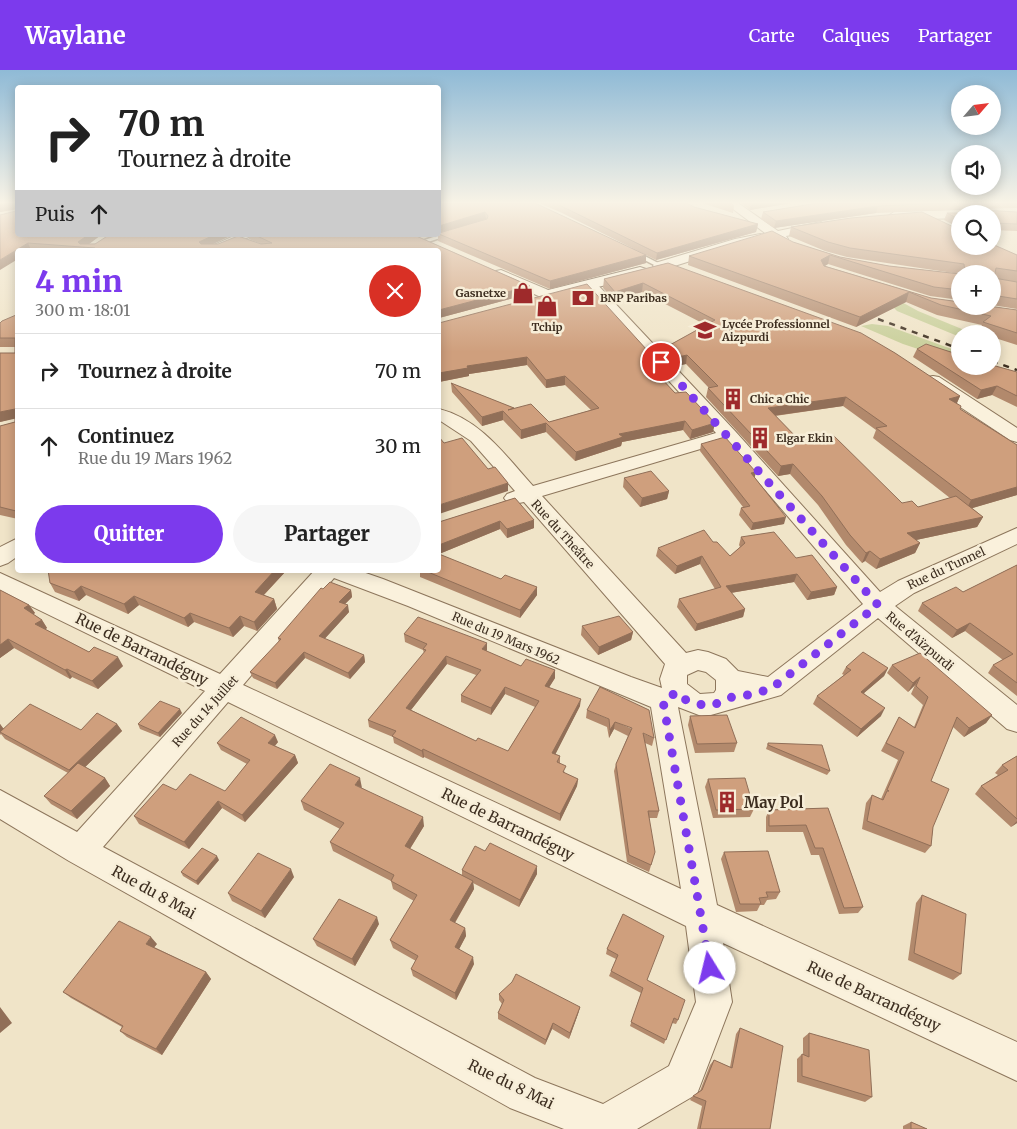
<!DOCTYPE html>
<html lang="fr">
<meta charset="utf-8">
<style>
:root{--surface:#fff;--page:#f6f6f6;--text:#222;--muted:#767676;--line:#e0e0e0;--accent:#7c3aed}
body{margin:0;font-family:Merriweather,serif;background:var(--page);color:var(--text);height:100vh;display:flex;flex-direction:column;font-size:19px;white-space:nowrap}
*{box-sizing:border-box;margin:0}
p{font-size:16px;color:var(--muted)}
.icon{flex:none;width:28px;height:28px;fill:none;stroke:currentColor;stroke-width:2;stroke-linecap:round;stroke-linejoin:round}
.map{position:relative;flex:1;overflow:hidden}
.panel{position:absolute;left:15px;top:178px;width:426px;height:325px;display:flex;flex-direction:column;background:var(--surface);border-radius:5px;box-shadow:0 2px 12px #0003}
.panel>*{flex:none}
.guide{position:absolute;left:15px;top:15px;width:426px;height:152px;border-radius:5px;box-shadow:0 2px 12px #0003;background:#fff;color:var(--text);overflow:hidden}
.needle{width:32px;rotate:62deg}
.buttons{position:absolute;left:951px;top:15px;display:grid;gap:10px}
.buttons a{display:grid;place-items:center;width:50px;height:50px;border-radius:50%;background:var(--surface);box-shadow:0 2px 12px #0003;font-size:25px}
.pin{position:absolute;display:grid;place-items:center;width:42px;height:42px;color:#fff;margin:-21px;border:2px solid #fff;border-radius:50%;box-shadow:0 1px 5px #0007}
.me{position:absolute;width:55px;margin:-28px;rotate:351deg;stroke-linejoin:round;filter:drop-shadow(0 0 4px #0008)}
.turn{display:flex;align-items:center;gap:18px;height:105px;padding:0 20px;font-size:22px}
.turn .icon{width:65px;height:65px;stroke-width:2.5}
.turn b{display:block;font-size:35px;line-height:42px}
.then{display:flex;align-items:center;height:48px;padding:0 20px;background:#0003;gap:10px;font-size:19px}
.round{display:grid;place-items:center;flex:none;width:52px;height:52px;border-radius:26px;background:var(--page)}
.overview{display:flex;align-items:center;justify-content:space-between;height:85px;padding:0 20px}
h1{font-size:30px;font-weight:800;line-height:38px;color:var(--accent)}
.primary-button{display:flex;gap:10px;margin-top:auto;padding:10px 20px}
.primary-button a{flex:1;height:58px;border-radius:30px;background:var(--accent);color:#fff;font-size:20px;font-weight:800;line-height:58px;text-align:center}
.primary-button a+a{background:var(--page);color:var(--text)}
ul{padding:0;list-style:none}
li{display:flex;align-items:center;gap:15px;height:75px;padding:0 20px;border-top:1px solid var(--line)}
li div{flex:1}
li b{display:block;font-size:19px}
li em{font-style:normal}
header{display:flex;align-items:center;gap:30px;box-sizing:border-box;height:70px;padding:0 25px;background:var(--accent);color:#fff}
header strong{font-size:24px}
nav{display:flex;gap:28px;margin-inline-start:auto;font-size:18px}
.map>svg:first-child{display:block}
.green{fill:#c9cf9b}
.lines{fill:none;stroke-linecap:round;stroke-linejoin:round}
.lane-casing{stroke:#8d765c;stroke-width:3}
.street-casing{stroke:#8d765c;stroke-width:2}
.secondary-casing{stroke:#6f573f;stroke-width:2}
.lane{fill:#faf1dc;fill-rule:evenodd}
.street{fill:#faf1dc;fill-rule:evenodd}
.secondary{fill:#faf1dc;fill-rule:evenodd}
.rail{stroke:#3d2e20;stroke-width:2.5;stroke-dasharray:6 6;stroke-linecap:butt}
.wall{fill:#b2896c;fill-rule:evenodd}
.shaded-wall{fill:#916f58}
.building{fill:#cf9f7d;stroke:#916f58;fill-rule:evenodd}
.route{stroke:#7c3aed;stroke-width:9;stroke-dasharray:0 16.2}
.labels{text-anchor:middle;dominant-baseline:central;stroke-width:5;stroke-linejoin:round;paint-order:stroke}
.far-poi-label{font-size:11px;font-weight:bold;fill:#3d2e20;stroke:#f7eed8;text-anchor:start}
.street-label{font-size:12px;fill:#3d2e20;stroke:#f7eed8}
.near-street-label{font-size:15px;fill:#3d2e20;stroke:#f7eed8}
.near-poi-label{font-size:15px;font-weight:bold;fill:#3d2e20;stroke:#f7eed8;text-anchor:start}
</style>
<header>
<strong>Waylane</strong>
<nav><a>Carte</a><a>Calques</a><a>Partager</a></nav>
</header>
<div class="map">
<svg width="1017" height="1059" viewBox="0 0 1017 1059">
<rect width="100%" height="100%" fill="#f0e4c8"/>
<path class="green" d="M889 225 918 241 974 264H960V267L897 241 889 233Z
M872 254 888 256 960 282V293L903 274 861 256Z"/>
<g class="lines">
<g class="lane-casing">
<path id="lane" d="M453 160 456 162 455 163 425 173 422 171Z
M629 180H633L664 196 658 197 629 182Z"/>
</g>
<g class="street-casing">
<path id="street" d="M725 133H738L778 161 821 152 827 156 825 159 786 166 788 169 786 172 782 173 774 169 741 175 665 199H655L653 196 655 193 735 169 765 163Z
M960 140 966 144H960V148L894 150 888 146 894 142Z
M236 165H253L220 180H203Z
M501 200 553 222 555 225 553 228H543L496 207 494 204 496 201Z
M590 211 595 212 735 361 880 522 898 511 1017 458V474L914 523 895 536 1017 635V662L1007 659 878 548 781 625 704 647 678 637 717 835 1017 972V1011L723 873 732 932 697 1024 637 1059H564L510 1038 69 791 0 749V720L77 762 205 621 0 521V503L220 604 315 500H357L383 509 631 607 662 618 660 609 665 594 524 432 514 434 507 432 504 428 507 424 515 421 471 371 439 350V339C480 349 506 386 533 416L716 363 585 218 583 215ZM724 372 863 534 768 607 738 601 726 589 708 582 698 580 686 583 542 426ZM334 508 408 536 651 637 681 819 243 615ZM698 600 706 602 716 610V620L714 623 700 624 687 614V605ZM228 632 686 856 696 932 669 996 603 1034 535 1008 103 777Z
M933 306 939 307 1017 358V372L1010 370 927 315 925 311 927 307Z
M18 468V486L8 493 0 496V477Z"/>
</g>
<g class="secondary-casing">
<path id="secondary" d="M640 197 646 199 648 202 646 205 550 229 544 227 542 224 544 221Z"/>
</g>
<use href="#lane" class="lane"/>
<use href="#street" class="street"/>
<use href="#secondary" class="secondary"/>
<path class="rail" d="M878 249 960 279
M992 291 1017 300"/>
</g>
<path class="wall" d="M0 133 101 165 88 174 232 165 212 174H261L249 169 248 165H414L530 216 529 224 439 248V180H18L16 139 0 142Z
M439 133H535L646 193 550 219 438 171V165H439Z
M539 133H687L694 137 758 154 756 162 656 190 560 142Z
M702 133H732L734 136 733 143Z
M741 133H791L750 140Z
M818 133H1017V138L968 139 1017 142V161L992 160V144H960V158L944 150 947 143H963L964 139 876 143 774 158 761 149 763 142Z
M791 157 1017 185V212L994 208 1017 212V239L992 235V204H960L847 187 825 181 789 166Z
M793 172 840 187 889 196 960 204V230L930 226 828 194 825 196 931 228 1017 240V275L992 267V264H983L978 262 982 255 937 245 906 232 856 257 688 195 689 186Z
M668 193 960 326 957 333 960 339 1017 375V425L972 438 983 447 977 457 916 470 920 473 915 483 876 499 865 491 862 493 846 475 818 435 790 404 778 406 706 327 708 318H709L686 294 676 296 667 285 668 276 706 255 642 222 614 230 603 218 604 209ZM843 336 876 360 873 368 950 428 918 437 902 433 800 371 775 346Z
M18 245V449L0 445V356L15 352V348L0 352V283H15V277H0V253Z
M439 253 657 291 656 299 653 300 713 362 690 369 683 360 622 372 621 376 575 391 546 362 521 369 503 350 482 356 452 322 451 313 549 352 591 340 565 315 546 318 527 295 469 304V306L439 312Z
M917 279 1017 302V337L992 325 977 329 913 287Z
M701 374 756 402 754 408 784 454 751 460 739 445 741 438 743 437 700 381Z
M624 408 669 421 667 429 640 437 623 417Z
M515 428 534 458 507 468 500 459 439 484V452Z
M741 467 796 488 837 517 834 525 807 530 794 512 731 523 745 539 743 547 695 561 677 537 679 529 715 519 700 494 675 504 656 486 658 478 713 472 730 486 740 477 739 475Z
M1017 495V626L988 603 993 595 1003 590 965 561 952 568 918 541 922 533 963 522Z
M420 500H439L537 525 520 548 420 507Z
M286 501 264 525 274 529 277 539 257 561 244 556 233 567 194 552 188 557 139 535 128 544 86 525 79 531 55 522 50 513Z
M323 519 351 520 352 527 345 534 349 542 324 569 364 585 365 592 350 609 305 588 277 619 253 608 250 602 279 572 278 568Z
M0 520 29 535 35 543 33 544 42 550 47 558 45 559 89 582 123 596 98 619 72 607 70 609 14 578 0 588Z
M582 556 633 562 631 570 598 585 581 565Z
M404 564 487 580 486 581 521 596 555 600V608L549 617 580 636 555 684 560 686V693L565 703 578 709 577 716 560 751 424 687 423 688 394 673 393 667 369 657 368 650 424 583 423 580 405 572ZM447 594 476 605 461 625V632L491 645 505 624 535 637 508 681 476 671 411 640Z
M892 595 992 645 986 653 964 667 953 657 931 711 933 757 931 776 925 783 862 759 866 733 872 725 881 729 898 690 881 681 899 647 914 657 923 635 911 624 915 615 908 622 887 603Z
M846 597 888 598 884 606 864 623 881 646 857 667 813 634 817 626 844 605 842 604Z
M587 640 654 668 652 676 645 673 659 741 657 748H649L653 789 649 802 627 792 614 701 616 694 628 666 614 659 609 668 607 657 586 648Z
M182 643 160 667 140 659 138 654Z
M690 646 737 673 734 682 695 683 688 655Z
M0 654 3 658 81 660 117 654 122 661 85 697 105 708 110 716 77 749 51 734 44 726 68 703 5 669 1 664 0 665Z
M278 672 275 676 295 685 298 693 245 752 222 738 189 779 139 754 134 746 176 720 225 721 247 694 221 680 217 673Z
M768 673 830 701 827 705 766 679Z
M1017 686V753L1011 757 975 724 981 716 998 705 995 703 1002 695Z
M708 709 754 739 750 747 713 748 705 717Z
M362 718 424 756 410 779 462 805V800L485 781 537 804 519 837 473 813 474 819 455 853 465 858 466 866 459 879 474 894 456 930 413 906 411 899 416 891 393 878 390 870 414 831 393 819 391 811 333 781 330 772 340 759 304 740 301 731Z
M828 738 863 837 858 843 839 844 819 785H811L803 762H766V747L769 740Z
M724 782 780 822 776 829 767 830 764 835H760L757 841 736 842 721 789Z
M219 790 198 815 183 806 181 802Z
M294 807 265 848 232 831 228 823Z
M922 825 961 904 953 910 908 890 916 833Z
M623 844 647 911 678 950 676 954 672 953 664 974 630 956 641 923 609 906 616 889 606 884 607 879Z
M379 854 355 896 317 876 313 869Z
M157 874 154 877 206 902 211 909 162 985 127 967 120 961 122 957 71 928 63 922Z
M499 924 580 937 578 944 569 969 552 959 545 975 498 949V943L502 934 499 930Z
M740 958 770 1059H697L702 1036 690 1030 693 1026 700 1021 710 995 714 990 730 997 736 964Z
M809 963 872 1027 865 1032 797 1012V989L802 984H803V968Z
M911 1052 927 1059H903V1056Z"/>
<path class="shaded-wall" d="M5 133H17L18 139 0 142V134Z
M751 133H791L750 140Z
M878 136 876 143 774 158 776 151Z
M485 142 486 149 439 164V156Z
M758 154 756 162 656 190 657 183Z
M88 165H101L84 178 78 172Z
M214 165H232L201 180 199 172Z
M28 173 31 180H18V189L0 200V190Z
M646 185V193L550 219V211Z
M830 185 828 194 818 200 821 190Z
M643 213 642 222 614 230 615 222Z
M530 216 529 224 439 248V240Z
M909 222 906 232 856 257 860 247Z
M687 285 686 294 676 296 678 287Z
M527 287V295L469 304V306L439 312V303L467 296Z
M657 291 656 299 646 301 647 293Z
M565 306V315L546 318V310Z
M997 316 992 325 977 329 981 320Z
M960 326 956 335 949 329Z
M846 327 843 336 765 347 768 338Z
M15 339 18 348 0 352V342Z
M503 341V350L482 356V347Z
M685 351 683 360 622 372 621 376 575 391 576 382 619 364Z
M546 353V362L521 369V360Z
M715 353 713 362 690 369 692 360Z
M793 394 790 404 778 406 781 396Z
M756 402 754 410 751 403Z
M508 413V421L439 444V435Z
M1017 417V425L966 440 971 430Z
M669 421 667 429 640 437 642 428Z
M786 447 784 454 751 460 753 453Z
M983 447 977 457 902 473 907 463Z
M534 450V458L507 468V459Z
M500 451V459L439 484V475Z
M920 473 915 483 876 499 880 489Z
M870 481 865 491 862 493 866 483Z
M702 486 700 494 675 504 677 496Z
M275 500H286V501L258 531 255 522Z
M797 504 794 512 724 524 726 516Z
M81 516 86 525 79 531 74 522Z
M537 517V525L520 548V540Z
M837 517 834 525 807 530 811 522Z
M351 520 352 527 341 538 339 532Z
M134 526 139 535 128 544 124 534Z
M274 529 277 539 257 561 254 552Z
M29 535 35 543 30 547 24 538Z
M348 535 349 542 321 573 319 566Z
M745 539 743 547 695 561 697 554Z
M190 543 194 552 188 557 184 548Z
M240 546 244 556 233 567 229 558Z
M42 550 47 558 41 563 35 554Z
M970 553 965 561 952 568 957 560Z
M633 562 631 570 598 585 599 577Z
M8 569 14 578 0 588V575Z
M487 573V580L482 587V579Z
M304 582 305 588 277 619 275 613Z
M364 585 365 592 350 609 348 603Z
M446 586 447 594 407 645 406 638Z
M118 587 123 596 98 619 92 611Z
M888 598 884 606 857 629 861 622Z
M67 599 72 607 70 609 65 600Z
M555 600V608L545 624V616Z
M920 607 915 615 908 622 913 613Z
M505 617V624L491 645V638Z
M581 629 580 636 552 691V683Z
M885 638 881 646 857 667 861 659Z
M180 639 182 643 160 667 158 663Z
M992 645 986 653 964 667 969 658Z
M615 652 614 659 609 668 610 660Z
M0 654 5 661 0 662Z
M117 654 122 661 75 707 69 700Z
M275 665 278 672 271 680 268 673Z
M423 679 424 687 423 688 422 681Z
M295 685 298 693 245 752 242 745Z
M105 708 110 716 77 749 71 741Z
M360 708 362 718 355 715Z
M578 709 577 716 560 751V744Z
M218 731 222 738 189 779 184 772Z
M423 747 424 756 406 785 405 776Z
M1017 751V753L1011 757Z
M217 786 219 790 198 815 196 811Z
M537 796V804L519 837 520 830Z
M291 799 294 807 265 848 261 841Z
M473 811 474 819 451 859 450 850Z
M377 847 379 854 355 896 352 889Z
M465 858 466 866 456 885 455 877Z
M151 867 157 874 152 880 146 874Z
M473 887 474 894 456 930 455 923Z
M206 902 211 909 162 985 156 979Z
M0 937 12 953 0 963Z
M580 937 578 944 569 969 570 963Z
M553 953 552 959 545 975 546 970Z"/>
<path class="building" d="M16 133H18V165H88L78 172 80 174H95L109 165H214L199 172 201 174H218L238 166 261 174 272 173 255 165H414L530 216 439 240V180H93L95 178 28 173 0 190V145L16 141Z
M439 133H535L646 185 550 211 439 164V163L487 149 488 146 485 142 439 156Z
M555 133H687L694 137 758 154 657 183Z
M818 133H944L878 136 776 151 763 142Z
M965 139 1017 142V154L992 153V144H960V150L947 143H963Z
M922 142 960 160V176H992V174L1017 185V201L996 198 994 208 1017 212V229L992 225V204H965L964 194 850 178 828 172 791 157 851 148Z
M772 161 793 172 840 187 889 196 960 204V220L934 217 830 185 821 190 824 196 931 228 960 232V236H988L1017 240V263L983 252 991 246 941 235 909 222 860 247 689 186Z
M668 193 861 263 895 283 960 326 949 329 961 336 960 339 1017 375V417L971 430 876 358 887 356 846 327 768 338 800 371 833 365 902 433 912 431 918 437 956 426 983 447 907 463 920 473 880 489 870 481 866 483 850 465 822 426 793 394 781 396 708 318 718 316 687 285 678 287 668 276 715 250 643 213 615 222 604 209Z
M587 214 657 291 647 293 675 323 686 322 715 353 692 360 685 351 619 364 623 367 576 382 546 353 521 360 503 341 482 347 451 313 514 338 508 340 531 334 549 352 599 338 565 306 546 310 527 287 467 296 468 298 439 303V253Z
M16 245H18V439L16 441 0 437V356L15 352V339L0 342V283H15V268H0V253L2 251Z
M926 274 960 285V296H992V295L1017 302V326L997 316 981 320 917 279Z
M439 367 444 373 462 368 488 399 495 397 508 413 439 435Z
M725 367 756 402 751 403 786 447 753 453 741 438 750 436 701 374Z
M651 401 669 421 642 428 624 408Z
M515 428 534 450 507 459 500 451 439 475V452Z
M704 460 713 472H717L730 486 745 473 741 467 774 462 796 488 812 485 837 517 811 522 797 504 726 516 745 539 697 554 679 529 721 517 702 486 677 496 658 478Z
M439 484 501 509 505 505 537 517 520 540 423 500H439Z
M1017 495V613L993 595 1013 584 970 553 957 560 922 533 956 517 963 522Z
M48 500H275L255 522 274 529 254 552 240 546 229 558 190 543 184 548 134 526 124 534 81 516 74 522 50 513Z
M330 512 351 520 339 532 348 535 319 566 364 585 348 603 304 582 275 613 250 602 281 569 278 568 321 518 323 519Z
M0 520 29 535 24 538 42 550 35 554 89 582 94 577 118 587 92 611 67 599 65 600 8 569 0 575Z
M619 546 633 562 599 577 582 556Z
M418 547 487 573 482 579 521 596 526 589 555 600 545 616 581 629 552 683 560 686 557 692 566 696 563 702 578 709 560 744 423 679 422 681 392 666 396 661 368 650 426 580 423 579 427 574 404 564ZM446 586 481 600 461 625 491 638 505 617 539 631 508 681 478 668 476 671 406 638Z
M863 582 888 598 861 622 885 638 861 659 817 626 851 600 846 597Z
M920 583 992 645 969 658 957 647 931 711 949 719 933 757 931 776 867 751 872 725 883 730 887 721H889L887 720 904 682 886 673 899 647 915 658 928 627 916 616 920 607 913 613 892 595Z
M600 617 649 640 654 668 643 663 659 741H648L655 782 651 795 629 785 616 694 632 658 615 652 610 660 609 649 587 640Z
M160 631 180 639 158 663 138 654Z
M30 634 81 660 97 643 117 654 69 700 0 662Z
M727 645 737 673 697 674 690 646Z
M241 647 275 665 268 673 295 685 242 745 218 731 184 772 134 746 163 714 176 720 190 704 225 721 250 690 217 673Z
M768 673 822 675 830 701 768 675Z
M1017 686V749L981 716 1008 700 1002 695Z
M78 693 105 708 71 741 44 726Z
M330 694 360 708 355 715 423 747 405 776 473 811 450 850 465 858 455 877 473 887 455 923 411 899 418 886 390 870 417 825 391 811 394 805 330 772 344 753 301 731Z
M745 708 754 739 716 740 708 709Z
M828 738 863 837 844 838 823 778H815L806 755 769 756V740Z
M490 773 537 796 520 830 462 800 475 776 485 781Z
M202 778 217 786 196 811 181 802Z
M768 781 780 822H766L768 827 759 828 761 834H740L724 782Z
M258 783 291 799 261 841 228 823Z
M922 825 966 844 961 904 914 883Z
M339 829 377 847 352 889 313 869Z
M623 844 664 866 647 910 685 930 678 950 674 948 666 970 631 952 643 918 611 901 618 885 607 879Z
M119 851 151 867 146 874 206 902 156 979 120 961 123 956 63 922Z
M516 904 580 937 570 963 553 953 546 970 498 943 504 930 499 924 512 912Z
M740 958 783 976 770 1059H700L706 1031 693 1026 702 1020 714 990 732 998Z
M809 963 869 980 872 1027 802 1006V984L809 987Z
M911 1052 927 1059H911Z"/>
<linearGradient id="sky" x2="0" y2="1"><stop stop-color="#8fbad6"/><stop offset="0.47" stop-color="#f8f3e6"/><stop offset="1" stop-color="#f8f3e6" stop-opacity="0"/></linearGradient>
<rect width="1017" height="282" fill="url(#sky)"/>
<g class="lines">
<path class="route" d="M661 292 878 535 772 618 754 624 727 628 716 634 706 636 686 630 677 622 663 631 710 898"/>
</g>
<defs>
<g id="shop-bare" transform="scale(1.725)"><path d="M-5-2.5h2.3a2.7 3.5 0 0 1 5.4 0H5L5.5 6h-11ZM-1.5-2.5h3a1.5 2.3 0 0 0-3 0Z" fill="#9e2a2b" stroke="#f7eed8" stroke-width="2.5" paint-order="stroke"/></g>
<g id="bank-bare" transform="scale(1.725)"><path d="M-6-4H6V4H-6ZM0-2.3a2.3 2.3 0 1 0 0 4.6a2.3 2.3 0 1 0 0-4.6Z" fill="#9e2a2b" stroke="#f7eed8" stroke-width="2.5" paint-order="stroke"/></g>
<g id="school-bare" transform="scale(1.725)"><path d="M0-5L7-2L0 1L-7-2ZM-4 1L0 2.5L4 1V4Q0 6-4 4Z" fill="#9e2a2b" stroke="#f7eed8" stroke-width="2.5" paint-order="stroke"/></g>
<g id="building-bare" transform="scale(1.725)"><path d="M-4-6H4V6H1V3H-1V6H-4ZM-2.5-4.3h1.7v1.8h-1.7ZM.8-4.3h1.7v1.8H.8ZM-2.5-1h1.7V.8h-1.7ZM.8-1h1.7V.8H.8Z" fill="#9e2a2b" stroke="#f7eed8" stroke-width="2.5" paint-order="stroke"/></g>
</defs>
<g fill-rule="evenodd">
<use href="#shop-bare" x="523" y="223"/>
<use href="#bank-bare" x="583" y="228"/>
<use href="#shop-bare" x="547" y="236"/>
<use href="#school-bare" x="705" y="260"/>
<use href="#building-bare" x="733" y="329"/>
<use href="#building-bare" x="760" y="368"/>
<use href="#building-bare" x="727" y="732"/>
</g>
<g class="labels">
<g class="far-poi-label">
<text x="506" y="223" text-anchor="end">Gasnetxe</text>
<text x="600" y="228">BNP Paribas</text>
<text x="722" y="254">Lycée Professionnel<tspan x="722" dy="13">Aizpurdi</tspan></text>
<text x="547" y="257" text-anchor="middle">Tchip</text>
<text x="750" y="329">Chic a Chic</text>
<text x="776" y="368">Elgar Ekin</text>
</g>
<g class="street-label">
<text transform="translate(563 464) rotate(48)">Rue du Theâtre</text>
<text transform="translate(946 498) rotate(-25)">Rue du Tunnel</text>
<text transform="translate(506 568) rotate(23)">Rue du 19 Mars 1962</text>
<text transform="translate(920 571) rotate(40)">Rue d'Aïzpurdi</text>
<text transform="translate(205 641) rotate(-48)">Rue du 14 Juillet</text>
</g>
<g class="near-street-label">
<text transform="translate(142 579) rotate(26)">Rue de Barrandéguy</text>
<text transform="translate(508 754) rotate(26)">Rue de Barrandéguy</text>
<text transform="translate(154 822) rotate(29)">Rue du 8 Mai</text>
<text transform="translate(874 926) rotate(25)">Rue de Barrandéguy</text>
<text transform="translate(511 1014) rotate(26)">Rue du 8 Mai</text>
</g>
<g class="near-poi-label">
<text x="744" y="732">May Pol</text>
</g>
</g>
</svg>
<div class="buttons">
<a><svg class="needle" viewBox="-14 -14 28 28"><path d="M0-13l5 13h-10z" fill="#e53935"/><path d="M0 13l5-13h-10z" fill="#767676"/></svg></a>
<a><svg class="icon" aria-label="sound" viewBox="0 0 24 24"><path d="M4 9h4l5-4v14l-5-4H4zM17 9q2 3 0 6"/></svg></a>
<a><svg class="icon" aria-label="search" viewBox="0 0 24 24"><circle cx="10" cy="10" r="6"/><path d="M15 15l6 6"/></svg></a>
<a>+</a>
<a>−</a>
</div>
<div class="pin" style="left:661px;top:292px;background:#d93025"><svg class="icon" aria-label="arrive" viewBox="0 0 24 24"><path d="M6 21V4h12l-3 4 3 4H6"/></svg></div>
<svg class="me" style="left:710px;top:898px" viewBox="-20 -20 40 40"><circle r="19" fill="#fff"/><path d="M0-13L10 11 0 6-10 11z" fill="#7c3aed"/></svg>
<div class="guide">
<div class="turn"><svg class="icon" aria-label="right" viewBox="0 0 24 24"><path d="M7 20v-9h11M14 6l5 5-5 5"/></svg><div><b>70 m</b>Tournez à droite</div></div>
<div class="then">Puis<svg class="icon" aria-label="ahead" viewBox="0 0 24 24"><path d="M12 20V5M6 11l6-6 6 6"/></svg></div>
</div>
<section class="panel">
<div class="overview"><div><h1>4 min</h1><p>300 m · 18:01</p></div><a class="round" style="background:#d93025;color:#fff"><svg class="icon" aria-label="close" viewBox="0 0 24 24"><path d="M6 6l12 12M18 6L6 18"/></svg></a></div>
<ul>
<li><svg class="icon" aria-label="right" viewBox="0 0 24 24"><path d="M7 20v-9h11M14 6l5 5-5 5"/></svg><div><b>Tournez à droite</b></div><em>70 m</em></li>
<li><svg class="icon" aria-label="ahead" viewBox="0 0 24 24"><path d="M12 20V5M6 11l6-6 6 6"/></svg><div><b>Continuez</b><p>Rue du 19 Mars 1962</p></div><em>30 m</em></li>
</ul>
<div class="primary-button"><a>Quitter</a><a>Partager</a></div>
</section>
</div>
